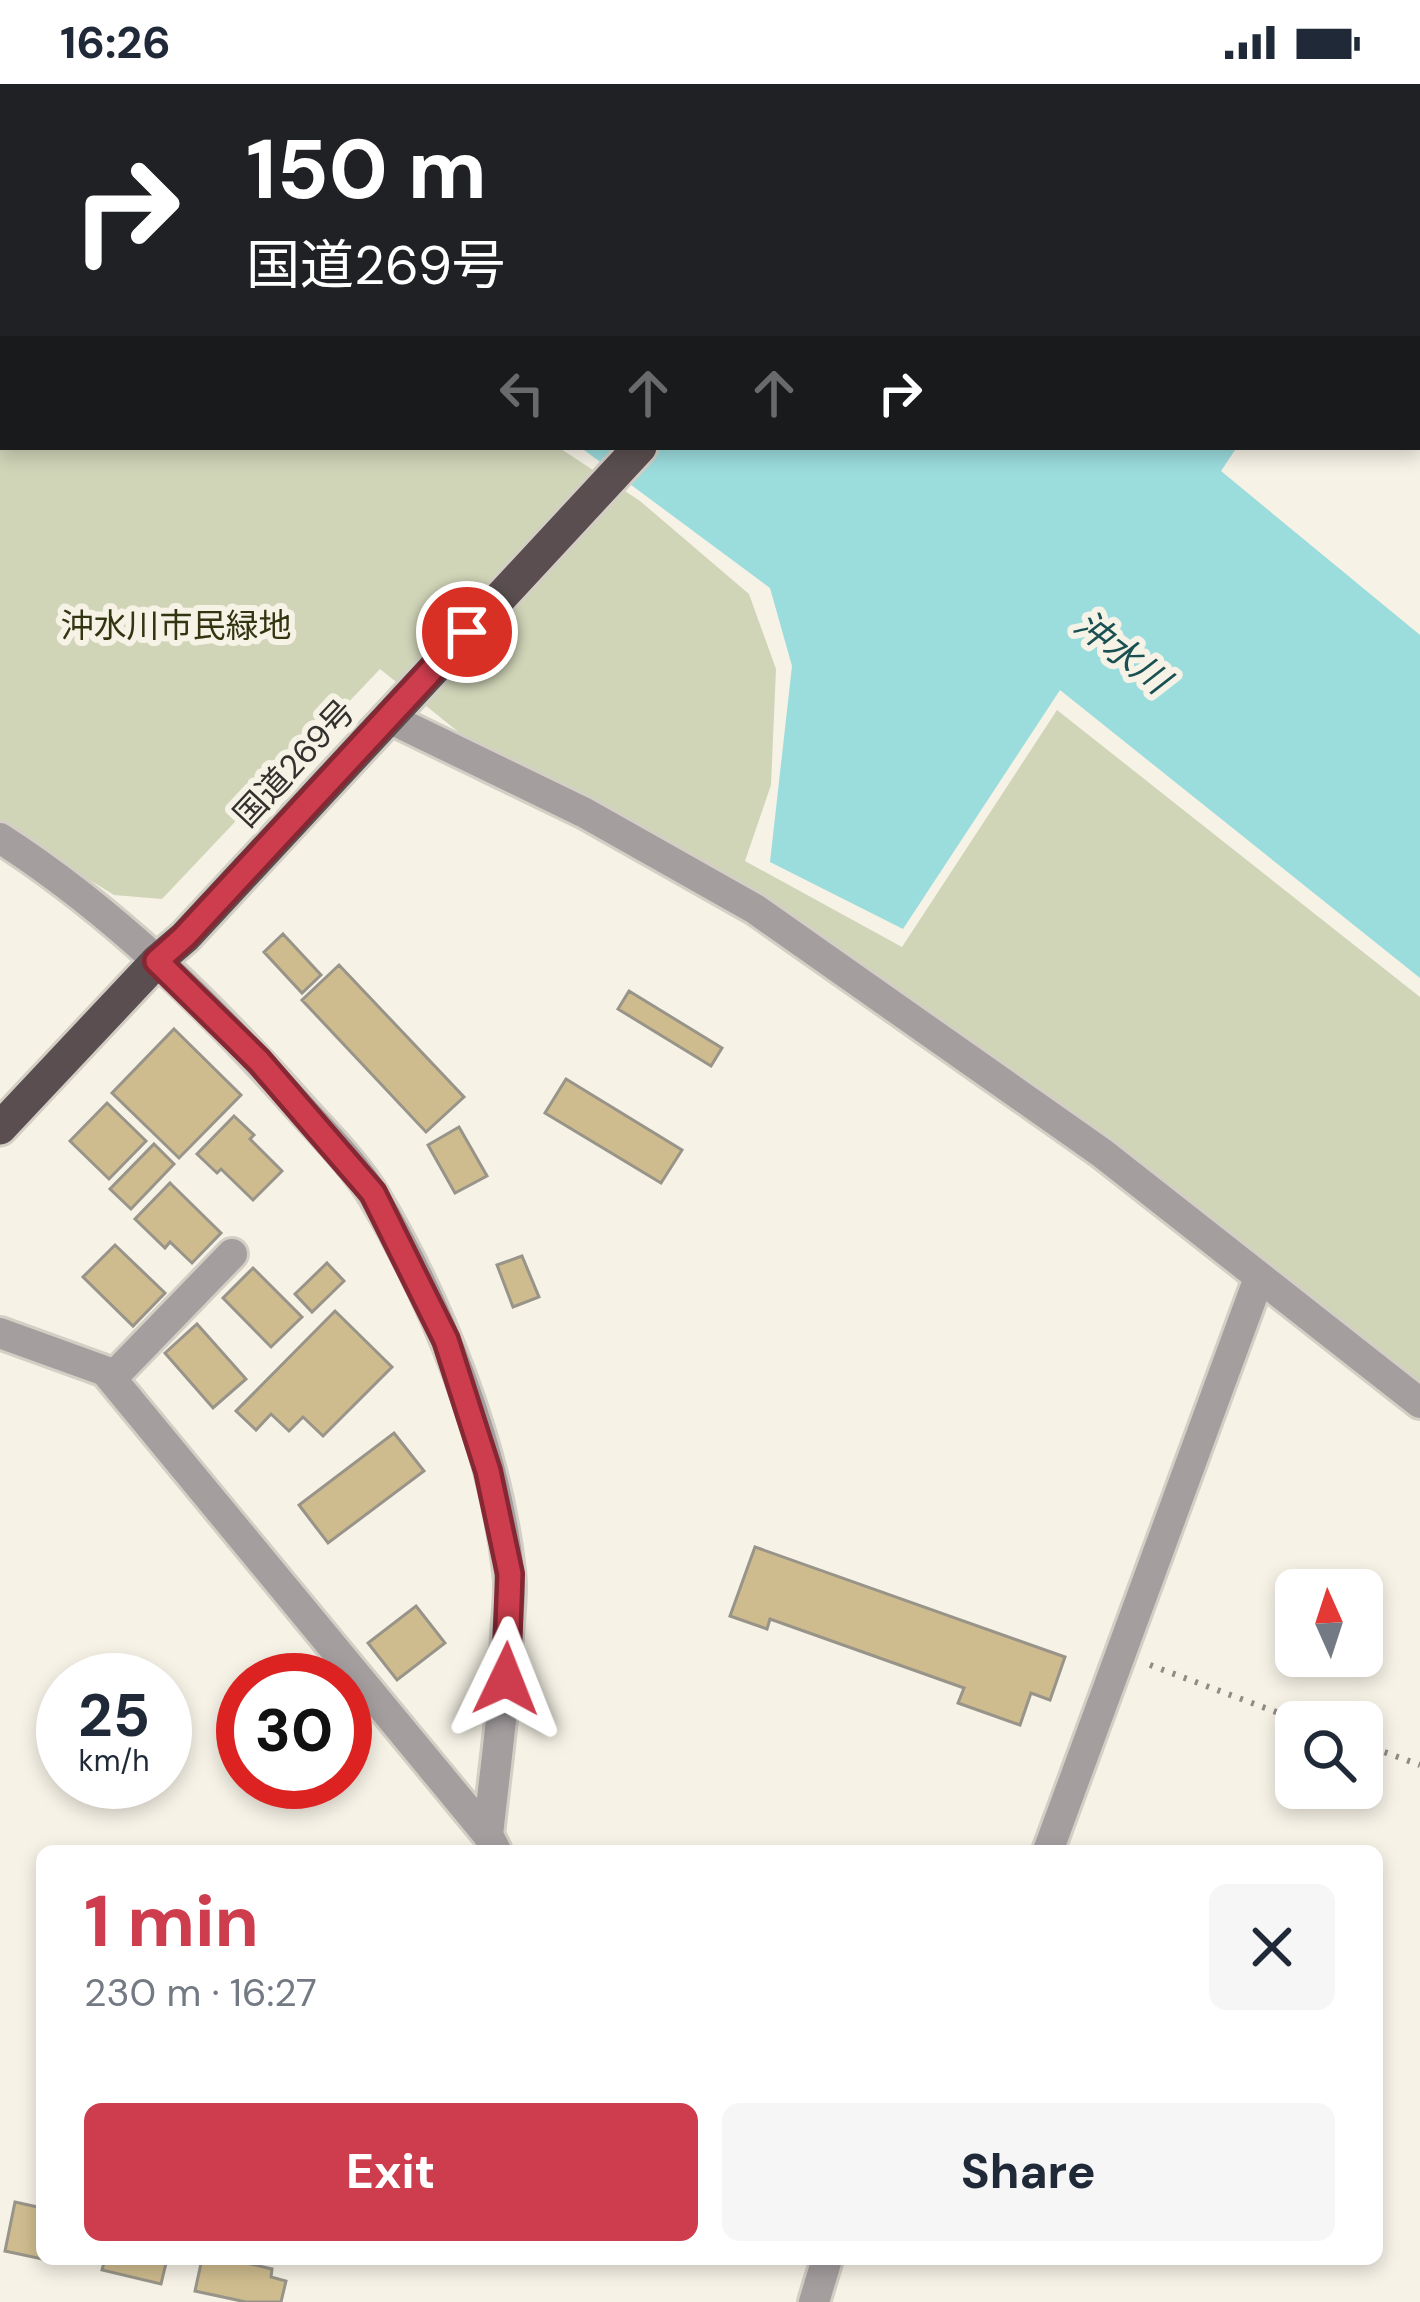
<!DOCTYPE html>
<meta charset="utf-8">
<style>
:root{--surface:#fff;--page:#f6f6f7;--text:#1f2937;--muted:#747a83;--accent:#cd3d4e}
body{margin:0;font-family:"DM Sans","Noto Sans JP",sans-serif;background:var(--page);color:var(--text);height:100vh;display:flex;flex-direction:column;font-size:45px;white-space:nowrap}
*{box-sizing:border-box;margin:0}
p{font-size:39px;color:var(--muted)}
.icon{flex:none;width:66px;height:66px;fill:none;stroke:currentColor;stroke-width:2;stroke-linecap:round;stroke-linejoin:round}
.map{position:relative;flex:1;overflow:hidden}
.details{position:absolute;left:36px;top:1761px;width:1347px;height:420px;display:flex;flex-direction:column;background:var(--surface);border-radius:18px;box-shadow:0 6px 18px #0003}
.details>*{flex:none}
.guide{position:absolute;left:0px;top:0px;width:1422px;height:366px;box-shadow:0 6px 18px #0003;background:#202124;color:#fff;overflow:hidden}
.needle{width:78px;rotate:357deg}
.tools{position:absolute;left:1275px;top:1485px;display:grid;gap:24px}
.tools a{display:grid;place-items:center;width:108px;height:108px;border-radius:18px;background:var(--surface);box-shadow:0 6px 18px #0003;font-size:60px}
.speed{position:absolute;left:36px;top:1569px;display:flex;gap:24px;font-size:60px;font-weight:700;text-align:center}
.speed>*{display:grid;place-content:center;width:156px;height:156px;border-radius:50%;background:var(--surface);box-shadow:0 6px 18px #0003;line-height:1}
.speed small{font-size:30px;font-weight:400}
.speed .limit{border:18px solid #d22;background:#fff;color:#111}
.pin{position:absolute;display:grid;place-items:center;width:102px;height:102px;color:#fff;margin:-51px;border:6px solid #fff;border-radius:50%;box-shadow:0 3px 12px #0007}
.me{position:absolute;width:132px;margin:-66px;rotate:2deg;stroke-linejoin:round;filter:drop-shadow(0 0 9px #0008)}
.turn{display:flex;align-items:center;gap:42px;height:252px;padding:0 48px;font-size:54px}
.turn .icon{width:156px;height:156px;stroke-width:2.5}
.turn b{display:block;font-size:84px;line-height:102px}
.lanes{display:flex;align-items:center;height:114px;padding:0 48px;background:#0003;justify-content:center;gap:60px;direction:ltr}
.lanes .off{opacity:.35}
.round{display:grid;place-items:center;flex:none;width:126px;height:126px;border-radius:18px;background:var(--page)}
.overview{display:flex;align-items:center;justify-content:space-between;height:204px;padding:0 48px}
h1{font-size:72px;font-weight:700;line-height:90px;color:var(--accent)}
.cta{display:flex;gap:24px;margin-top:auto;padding:24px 48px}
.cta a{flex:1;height:138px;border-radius:18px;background:var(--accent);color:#fff;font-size:48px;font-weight:700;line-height:138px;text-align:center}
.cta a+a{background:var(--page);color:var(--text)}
.status{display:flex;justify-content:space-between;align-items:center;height:84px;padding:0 60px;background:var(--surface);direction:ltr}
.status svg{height:33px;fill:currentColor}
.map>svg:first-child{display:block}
.green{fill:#d0d5b8}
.water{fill:#9bdcdd}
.building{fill:#cfbc8e;stroke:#989489;stroke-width:3}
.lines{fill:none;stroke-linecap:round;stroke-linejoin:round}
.minor-casing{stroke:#d3cfc5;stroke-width:36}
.trunk-casing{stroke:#d3cfc5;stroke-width:39}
.path{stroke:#8f8c84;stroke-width:6;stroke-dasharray:3 9;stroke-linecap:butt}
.minor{stroke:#a49e9f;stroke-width:30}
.trunk{stroke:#5a4e50;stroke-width:33}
.route-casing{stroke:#852833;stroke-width:30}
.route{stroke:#cd3d4e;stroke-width:21}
.labels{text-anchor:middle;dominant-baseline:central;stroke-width:12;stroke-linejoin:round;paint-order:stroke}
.park-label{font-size:33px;fill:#313510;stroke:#f6f2e6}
.street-label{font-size:33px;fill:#33312d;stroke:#f6f2e6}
.water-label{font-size:36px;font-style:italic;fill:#195153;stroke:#f6f2e6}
</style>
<div class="status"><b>16:26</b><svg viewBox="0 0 49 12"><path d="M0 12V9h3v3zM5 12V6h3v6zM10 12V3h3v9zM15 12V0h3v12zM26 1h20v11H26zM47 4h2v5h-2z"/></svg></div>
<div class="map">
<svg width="1420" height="2218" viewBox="0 0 1420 2218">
<rect width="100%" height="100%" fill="#f6f2e6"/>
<path class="green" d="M0 101 3 363H558L640 417 749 510 776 585 771 701 745 777 902 863 1057 626 1420 913V1300L901 911 476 662 380 585 162 815 114 811 0 740Z"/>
<path class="water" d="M0 0H457L462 3H3V90Z
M580 363H1237L1221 387 1420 551V894L1060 606 903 845 770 778 792 582 770 504Z"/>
<path class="building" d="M283 850 321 891 302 909 264 868Z
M339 881 464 1013 426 1048 302 916Z
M629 907 722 964 711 982 618 925Z
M174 945 241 1011 179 1074 112 1009Z
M566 995 682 1066 661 1099 545 1029Z
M107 1019 146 1057 109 1095 70 1057Z
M234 1032 254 1051 250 1055 282 1087 253 1116 221 1085 217 1089 197 1070Z
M459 1043 487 1092 455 1109 428 1061Z
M154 1060 174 1080 131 1125 110 1105Z
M170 1099 221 1149 192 1179 170 1158 165 1164 135 1135Z
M115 1161 165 1209 133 1242 83 1193Z
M522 1172 539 1213 513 1223 497 1181Z
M327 1179 344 1197 312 1228 295 1210Z
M253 1184 302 1233 271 1263 223 1214Z
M335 1227 392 1283 323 1352 303 1333 289 1347 271 1330 256 1346 236 1327Z
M197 1240 246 1295 213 1324 165 1269Z
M394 1349 424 1387 328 1459 299 1421Z
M755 1463 1065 1573 1050 1616 1031 1609 1020 1641 958 1619 964 1604 770 1535 767 1545 730 1532Z
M416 1522 445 1559 397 1596 368 1559Z
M15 2118 42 2124V2175L5 2167Z
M105 2175H167L161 2200 102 2186Z
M202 2175H229L272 2185 271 2193 286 2197 281 2218H246L195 2207Z"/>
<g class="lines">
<g class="minor-casing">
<path id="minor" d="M1300 0 1306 3
M1419 74 1420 75
M389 634 585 729 755 825 1102 1069 1420 1319
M0 754C112 826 210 922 298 1021 323 1049 354 1079 374 1112 438 1219 495 1362 509 1487 512 1508 508 1530 507 1551 505 1618 495 1684 488 1751L496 1767
M0 1249 105 1287 488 1751
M112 1294 232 1170
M1048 1767 1259 1194
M814 2218 827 2175"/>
</g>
<g class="trunk-casing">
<path id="trunk" d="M975 3 978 0
M0 1044 157 877 185 853 640 363"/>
</g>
<path class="path" d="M1150 1581 1303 1638
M1362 1660 1420 1681"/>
<use href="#minor" class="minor"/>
<use href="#trunk" class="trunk"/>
</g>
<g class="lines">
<g class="route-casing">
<path id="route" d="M467 548 184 853 157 877 259 977 373 1109 446 1256 488 1387 510 1490 506 1595"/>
</g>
<use href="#route" class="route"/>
</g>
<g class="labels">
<g class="park-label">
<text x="176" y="541">沖水川市民緑地</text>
</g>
<g class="street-label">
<text transform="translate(294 679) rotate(-47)">国道269号</text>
</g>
<g class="water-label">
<text transform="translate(1122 568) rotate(38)">沖水川</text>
</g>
</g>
</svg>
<div class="tools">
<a><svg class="needle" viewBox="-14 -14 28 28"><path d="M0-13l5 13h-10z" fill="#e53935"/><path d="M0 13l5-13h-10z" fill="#747a83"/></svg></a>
<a><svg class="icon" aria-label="search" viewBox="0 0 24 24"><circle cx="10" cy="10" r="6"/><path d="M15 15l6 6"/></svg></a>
</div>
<div class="speed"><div>25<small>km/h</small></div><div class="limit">30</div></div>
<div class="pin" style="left:467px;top:548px;background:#d93025"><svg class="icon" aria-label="arrive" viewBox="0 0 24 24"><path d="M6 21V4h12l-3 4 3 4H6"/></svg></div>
<svg class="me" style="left:506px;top:1595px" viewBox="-20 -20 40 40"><path d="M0-17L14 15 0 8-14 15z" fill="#cd3d4e" stroke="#fff" stroke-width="4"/></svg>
<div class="guide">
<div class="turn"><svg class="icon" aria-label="right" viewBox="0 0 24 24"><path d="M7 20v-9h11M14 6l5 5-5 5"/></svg><div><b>150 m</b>国道269号</div></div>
<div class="lanes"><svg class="icon off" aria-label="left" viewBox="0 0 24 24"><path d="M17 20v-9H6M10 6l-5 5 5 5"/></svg><svg class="icon off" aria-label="ahead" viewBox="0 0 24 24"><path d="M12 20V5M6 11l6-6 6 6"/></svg><svg class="icon off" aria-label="ahead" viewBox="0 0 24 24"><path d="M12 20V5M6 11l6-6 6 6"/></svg><svg class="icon" aria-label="right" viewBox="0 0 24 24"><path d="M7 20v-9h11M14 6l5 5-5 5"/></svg></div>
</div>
<section class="details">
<div class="overview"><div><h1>1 min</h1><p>230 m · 16:27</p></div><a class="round"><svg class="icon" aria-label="close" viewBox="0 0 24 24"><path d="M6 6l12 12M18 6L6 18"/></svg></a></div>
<div class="cta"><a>Exit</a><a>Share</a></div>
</section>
</div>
